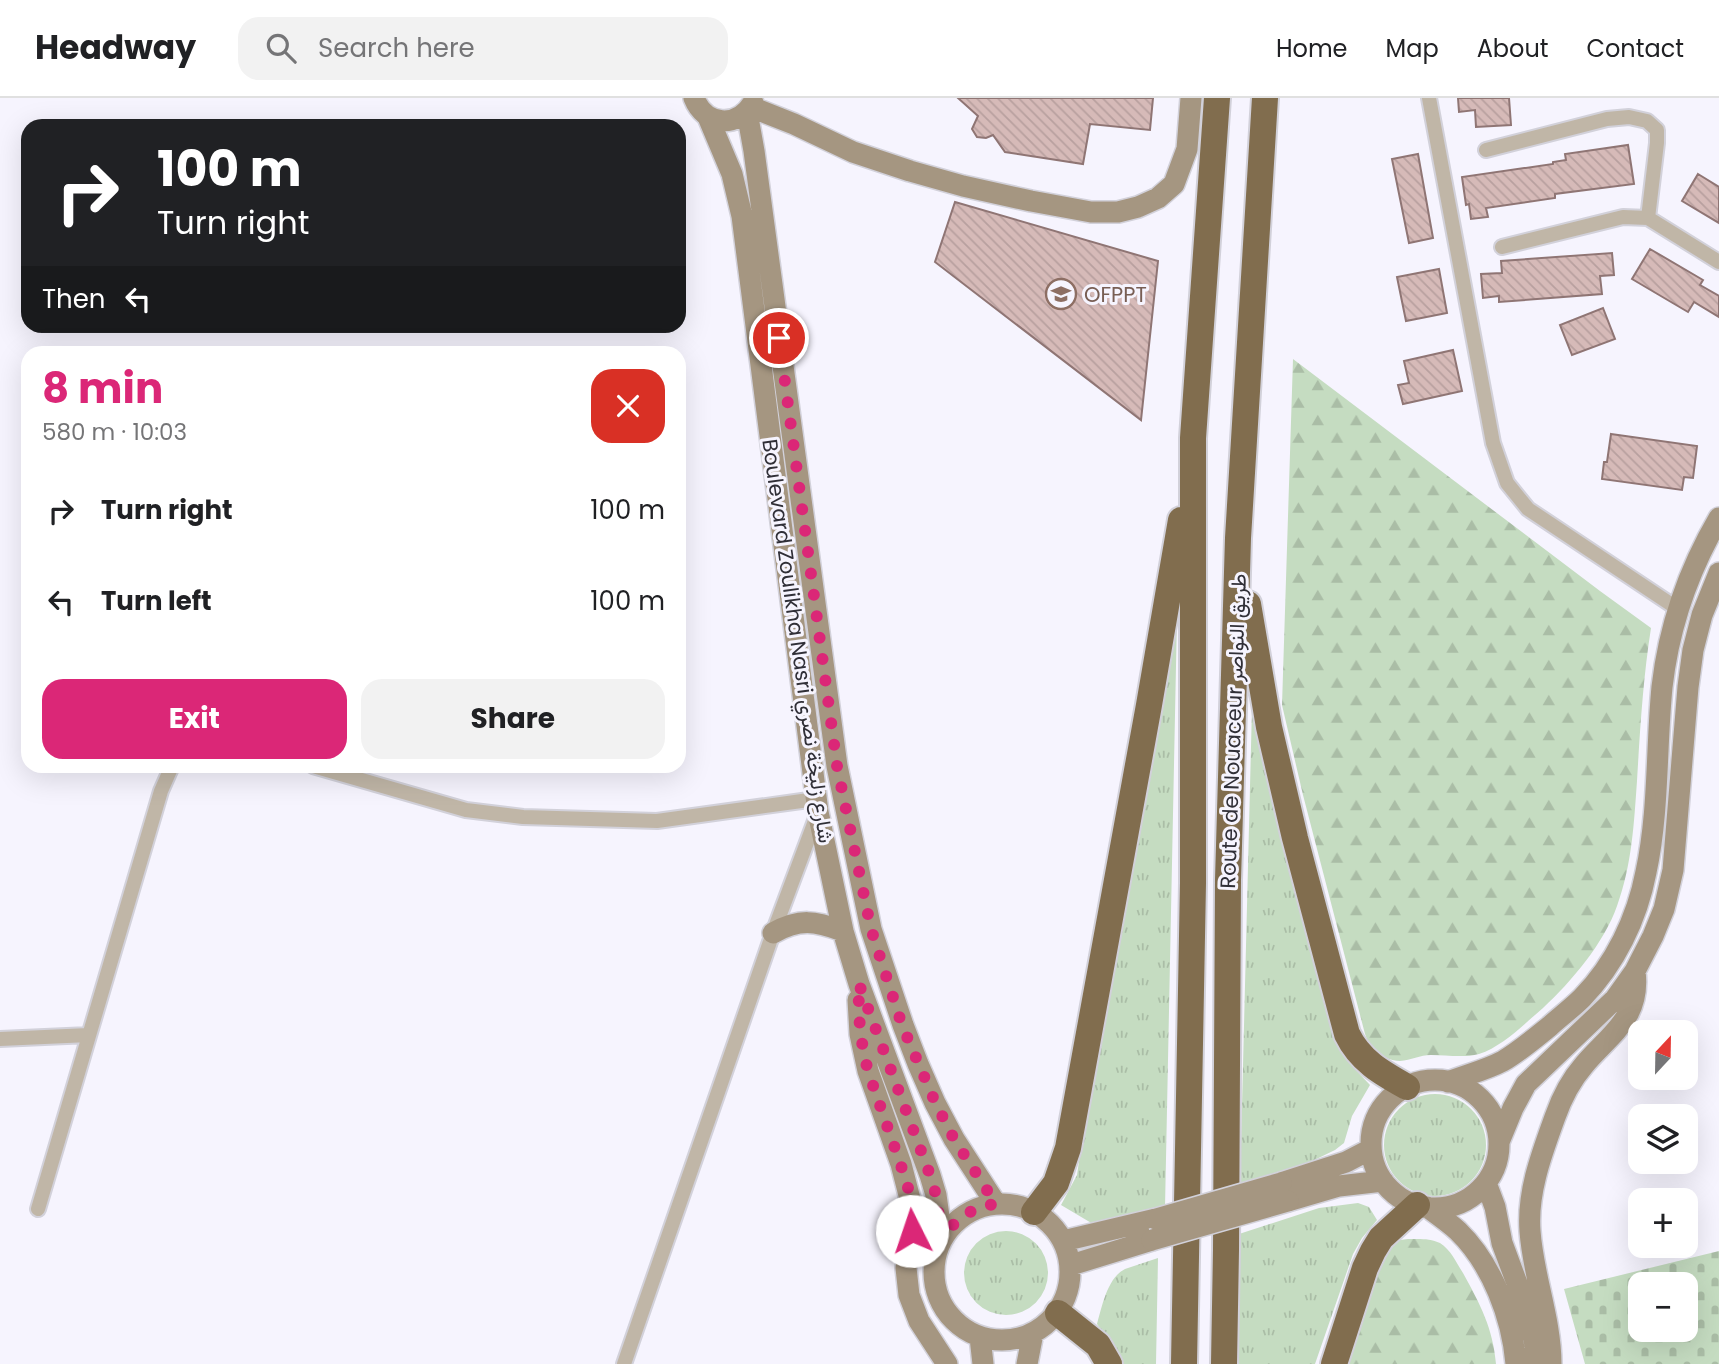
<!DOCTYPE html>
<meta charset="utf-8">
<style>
:root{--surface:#fff;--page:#f2f2f2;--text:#202124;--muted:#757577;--line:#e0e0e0;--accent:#db2777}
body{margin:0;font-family:Poppins,Vazirmatn,sans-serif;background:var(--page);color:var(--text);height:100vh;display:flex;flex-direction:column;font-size:26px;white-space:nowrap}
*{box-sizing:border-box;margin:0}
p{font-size:23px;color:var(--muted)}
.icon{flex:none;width:38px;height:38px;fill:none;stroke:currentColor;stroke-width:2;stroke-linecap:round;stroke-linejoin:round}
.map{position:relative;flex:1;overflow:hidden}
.panel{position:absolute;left:21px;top:248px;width:665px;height:427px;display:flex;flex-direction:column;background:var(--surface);border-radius:21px;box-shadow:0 7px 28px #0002}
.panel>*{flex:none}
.guide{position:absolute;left:21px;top:21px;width:665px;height:214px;border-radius:21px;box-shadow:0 7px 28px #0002;background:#202124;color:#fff;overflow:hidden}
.needle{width:46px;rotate:22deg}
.tools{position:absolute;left:1628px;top:922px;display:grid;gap:14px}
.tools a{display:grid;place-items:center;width:70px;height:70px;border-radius:14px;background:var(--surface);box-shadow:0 7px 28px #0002;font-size:35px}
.pin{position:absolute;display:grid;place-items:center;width:60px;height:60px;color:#fff;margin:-30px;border:4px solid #fff;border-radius:50%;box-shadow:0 2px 7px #0007}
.me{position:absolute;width:77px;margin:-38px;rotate:356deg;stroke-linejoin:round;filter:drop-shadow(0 0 5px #0008)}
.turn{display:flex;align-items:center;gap:24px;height:147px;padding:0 21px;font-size:32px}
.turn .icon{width:91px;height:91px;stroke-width:2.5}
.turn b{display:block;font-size:49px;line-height:60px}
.then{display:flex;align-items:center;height:66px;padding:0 21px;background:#0003;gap:14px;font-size:26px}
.round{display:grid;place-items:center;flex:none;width:74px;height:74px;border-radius:21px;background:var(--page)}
.summary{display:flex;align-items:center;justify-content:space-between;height:119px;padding:0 21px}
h1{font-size:42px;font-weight:700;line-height:52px;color:var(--accent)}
.button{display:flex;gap:14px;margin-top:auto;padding:14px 21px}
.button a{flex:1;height:80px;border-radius:21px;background:var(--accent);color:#fff;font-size:28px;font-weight:700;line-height:80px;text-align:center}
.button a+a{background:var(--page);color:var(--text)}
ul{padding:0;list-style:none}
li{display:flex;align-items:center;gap:21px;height:91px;padding:0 21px}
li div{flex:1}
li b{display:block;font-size:26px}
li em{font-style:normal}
header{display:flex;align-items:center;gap:42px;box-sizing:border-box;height:98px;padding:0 35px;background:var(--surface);border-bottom:2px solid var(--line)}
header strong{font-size:33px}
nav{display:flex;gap:38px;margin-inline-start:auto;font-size:24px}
.search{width:490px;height:63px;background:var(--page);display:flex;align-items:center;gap:18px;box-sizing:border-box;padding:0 24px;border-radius:21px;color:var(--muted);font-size:26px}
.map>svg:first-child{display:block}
.grass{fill:url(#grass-tufts)}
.forest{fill:url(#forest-firs)}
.cemetery{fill:url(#cemetery-stones);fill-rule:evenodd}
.building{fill:url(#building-back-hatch);stroke:#8f7574;stroke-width:2}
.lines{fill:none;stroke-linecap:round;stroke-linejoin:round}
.street-casing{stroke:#d2d1da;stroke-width:18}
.secondary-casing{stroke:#d2d1da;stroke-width:24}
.highway-casing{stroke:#d2d1da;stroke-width:30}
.street{stroke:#c0b6a7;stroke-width:14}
.secondary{stroke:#a59681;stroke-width:21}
.highway{stroke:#816d4e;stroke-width:26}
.secondary-bridge-casing{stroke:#d2d1da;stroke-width:24;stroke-linecap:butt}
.secondary-bridge{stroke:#a59681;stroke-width:21}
.route{stroke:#db2777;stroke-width:12;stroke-dasharray:0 21.6}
.labels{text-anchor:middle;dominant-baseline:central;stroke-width:6;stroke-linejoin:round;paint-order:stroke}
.education-label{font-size:21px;fill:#785e54;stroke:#f6f4fe;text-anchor:start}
.street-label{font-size:21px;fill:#302f37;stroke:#f6f4fe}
</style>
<header>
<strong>Headway</strong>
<div class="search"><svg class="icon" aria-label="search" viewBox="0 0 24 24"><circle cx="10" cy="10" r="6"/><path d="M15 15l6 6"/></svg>Search here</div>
<nav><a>Home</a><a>Map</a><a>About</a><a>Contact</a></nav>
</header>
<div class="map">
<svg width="1719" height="1266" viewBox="0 0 1719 1266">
<defs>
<pattern id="grass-tufts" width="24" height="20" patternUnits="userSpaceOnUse" patternTransform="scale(1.75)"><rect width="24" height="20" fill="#c5dcc1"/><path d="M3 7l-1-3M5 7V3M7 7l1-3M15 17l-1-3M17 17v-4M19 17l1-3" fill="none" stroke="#aabda6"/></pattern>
<pattern id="forest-firs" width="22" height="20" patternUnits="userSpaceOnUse" patternTransform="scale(1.75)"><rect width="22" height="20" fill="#c5dcc1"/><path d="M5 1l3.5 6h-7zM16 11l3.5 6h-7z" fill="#aabda6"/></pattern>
<pattern id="cemetery-stones" width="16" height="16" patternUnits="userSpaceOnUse" patternTransform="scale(1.75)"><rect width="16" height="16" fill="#c5dcc1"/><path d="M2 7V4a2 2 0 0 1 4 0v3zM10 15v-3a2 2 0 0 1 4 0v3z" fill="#aabda6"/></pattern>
<pattern id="building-back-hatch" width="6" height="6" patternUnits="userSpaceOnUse" patternTransform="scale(1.75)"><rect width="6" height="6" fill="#d6bab8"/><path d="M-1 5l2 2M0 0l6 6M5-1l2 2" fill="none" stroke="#b8a09f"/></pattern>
</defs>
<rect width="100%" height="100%" fill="#f6f4fe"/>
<path class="grass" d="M1177 519 1165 1110 1093 1126 1061 1107 1077 1077 1084 1030Z
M1253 606 1343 954 1352 968 1370 987 1352 1018 1344 1045 1335 1052 1300 1069 1240 1087 1252 609Z
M1384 1047a51 51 0 1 1 102 0a51 51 0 1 1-102 0Z
M1358 1105 1369 1109 1377 1122 1362 1140 1353 1156 1315 1266H1237L1239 1136 1319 1110Z
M964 1175a42 42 0 1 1 84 0a42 42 0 1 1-84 0Z
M1158 1160 1156 1266H1120L1110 1243 1097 1226C1102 1209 1107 1180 1125 1171 1136 1167 1147 1164 1158 1160Z"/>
<path class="forest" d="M1293 261 1600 493 1651 530C1643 581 1640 632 1637 683 1634 725 1632 767 1617 808 1604 845 1572 883 1543 910 1524 926 1503 948 1479 956 1464 960 1446 957 1431 957 1420 957 1411 962 1400 963 1391 963 1377 957 1371 950 1368 947 1367 940 1365 936L1303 697 1282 607Z
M1408 1141C1419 1141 1430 1140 1440 1145 1451 1152 1456 1164 1463 1175 1480 1206 1493 1230 1496 1266H1344L1380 1164 1394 1147 1400 1142Z"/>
<path class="cemetery" d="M1719 1153V1266H1585L1564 1191ZM1640 1186H1685V1232H1640Z"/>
<path class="building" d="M958 0H1153L1150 32 1090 26 1083 66 1005 54 993 37 986 40 977 39 972 31 978 18Z
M1458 0H1509L1511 27 1476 29 1475 12 1459 14Z
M1628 47 1634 86 1555 96V100L1486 110 1488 119 1471 121 1469 106 1466 107 1462 79 1553 66V64L1566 62 1565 56Z
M1418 56 1433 140 1409 145 1392 61Z
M1698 76 1719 89V125L1682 103Z
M955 104 1158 163 1141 322 935 164Z
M1650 151 1703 182 1700 187 1719 198V219L1694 204 1688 214 1632 181Z
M1612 155 1614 177 1600 178 1602 196 1499 204V198L1483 200 1481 176 1502 175 1501 163Z
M1439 171 1447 215 1406 223 1397 179Z
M1603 210 1615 241 1572 257 1560 227Z
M1453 252 1462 293 1403 306 1398 287 1409 285 1404 263Z
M1611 336 1697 348 1693 380 1684 379 1682 392 1602 381 1604 364H1607Z"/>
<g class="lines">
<g class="street-casing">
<path id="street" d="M1429 0 1493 345 1507 385 1528 411 1678 511
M1486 52 1607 21 1629 19 1647 23 1657 32V45L1648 120
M1502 149 1623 119 1648 120 1719 164
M313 668 466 712 523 719 657 723 816 701
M0 941 89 937
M38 1111 161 693 172 668
M624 1266 773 835 818 715"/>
</g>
<g class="secondary-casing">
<path id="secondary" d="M694 0C705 28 737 31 753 5
M751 9 794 26 853 54 910 73 963 88 1031 103 1091 114H1118L1138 109 1158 100 1174 86 1187 51 1191 0
M747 14 754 53 837 668 871 831 903 927 918 966 935 1005 954 1041 996 1106
M708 19 732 76 742 118 818 714 843 833 859 886 930 1077 936 1097 942 1140
M773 835C800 820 815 823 843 833
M858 902 860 936 868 973 901 1066 911 1105 913 1124 906 1170 909 1197 919 1223 947 1266
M1371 1046a64 64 0 1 1 128 0a64 64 0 1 1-128 0Z
M1448 984C1466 977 1486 972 1503 963 1520 953 1535 940 1550 928 1560 919 1572 910 1582 900 1615 866 1637 821 1646 774 1659 714 1656 651 1662 589 1669 528 1688 473 1719 420
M1499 1044 1513 1010 1526 986 1615 901 1635 873 1653 838 1664 811 1673 772 1688 589 1693 552 1702 517 1719 475
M1281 1085 1346 1064 1371 1051
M1486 1085 1495 1109 1502 1145 1524 1204 1534 1241 1537 1266
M1288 1103 1339 1088 1383 1083
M934 1174a68 68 0 1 1 136 0a68 68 0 1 1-136 0Z
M1427 1109C1438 1117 1448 1124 1458 1133 1492 1166 1512 1219 1516 1266
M1063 1143 1156 1121
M1071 1167 1152 1142
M980 1239 983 1266
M1027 1266 1033 1235
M1551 1266C1551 1221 1533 1178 1530 1133 1527 1094 1542 1055 1555 1019 1562 999 1570 983 1584 967 1610 936 1641 920 1635 873"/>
</g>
<g class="highway-casing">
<path id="highway" d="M1248 506 1269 629 1295 740 1347 936C1360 963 1382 975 1407 989
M1034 1114 1056 1085 1068 1050 1149 607 1181 422
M1058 1215 1098 1247 1109 1266
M1184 1266 1193 785V340L1217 0
M1224 1266 1226 1152 1228 782 1238 440 1265 0
M1334 1266 1365 1170 1373 1153 1381 1140 1417 1107"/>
</g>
<use href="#street" class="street"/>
<use href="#secondary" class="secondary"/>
<use href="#highway" class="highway"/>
<g class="secondary-bridge-casing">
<path id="secondary-bridge" d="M1156 1121 1281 1085
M1152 1142 1288 1103"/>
</g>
<use href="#secondary-bridge" class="secondary-bridge"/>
</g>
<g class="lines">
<path class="route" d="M779 240 837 668 871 831 902 927 935 1004 954 1041 996 1106C972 1109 956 1121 942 1140L936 1097 930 1077 859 886C858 919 860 941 868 973L907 1085 913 1115 912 1133"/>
</g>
<defs>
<g id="university-ring" transform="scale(1.575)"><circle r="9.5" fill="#f6f4fe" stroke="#8d6e63" stroke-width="1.5"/><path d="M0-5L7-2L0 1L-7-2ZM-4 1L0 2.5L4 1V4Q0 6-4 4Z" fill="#8d6e63"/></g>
</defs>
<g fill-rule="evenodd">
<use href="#university-ring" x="1061" y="196"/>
</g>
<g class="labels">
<g class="education-label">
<text x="1084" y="196">OFPPT</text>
</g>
<g class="street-label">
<text transform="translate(798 543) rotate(82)">Boulevard Zoulikha Nasri شارع زليخة نصري</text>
<text transform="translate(1233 633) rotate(-88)">Route de Nouaceur طريق النواصر</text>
</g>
</g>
</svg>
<div class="tools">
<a><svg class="needle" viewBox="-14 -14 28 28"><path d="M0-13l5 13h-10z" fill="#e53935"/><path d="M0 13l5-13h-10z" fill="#757577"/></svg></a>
<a><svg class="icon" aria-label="layers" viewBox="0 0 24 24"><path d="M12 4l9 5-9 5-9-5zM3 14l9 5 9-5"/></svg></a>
<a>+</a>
<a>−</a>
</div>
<div class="pin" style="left:779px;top:240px;background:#d93025"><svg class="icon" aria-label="arrive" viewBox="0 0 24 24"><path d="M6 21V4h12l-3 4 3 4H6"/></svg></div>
<svg class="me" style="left:912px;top:1133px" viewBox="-20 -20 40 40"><circle r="19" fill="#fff"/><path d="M0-13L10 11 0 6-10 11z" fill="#db2777"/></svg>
<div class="guide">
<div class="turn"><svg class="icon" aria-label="right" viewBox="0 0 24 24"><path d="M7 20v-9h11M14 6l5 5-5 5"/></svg><div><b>100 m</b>Turn right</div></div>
<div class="then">Then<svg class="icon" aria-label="left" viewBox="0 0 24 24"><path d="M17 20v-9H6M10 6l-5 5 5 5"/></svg></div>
</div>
<section class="panel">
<div class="summary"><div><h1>8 min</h1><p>580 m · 10:03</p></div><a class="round" style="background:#d93025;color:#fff"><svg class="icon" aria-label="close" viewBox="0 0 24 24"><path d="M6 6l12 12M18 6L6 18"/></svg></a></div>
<ul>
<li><svg class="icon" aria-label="right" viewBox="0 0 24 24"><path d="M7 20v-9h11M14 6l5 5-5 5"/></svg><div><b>Turn right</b></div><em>100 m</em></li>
<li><svg class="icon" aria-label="left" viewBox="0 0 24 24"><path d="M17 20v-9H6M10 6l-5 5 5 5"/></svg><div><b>Turn left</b></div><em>100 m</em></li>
</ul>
<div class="button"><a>Exit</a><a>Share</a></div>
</section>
</div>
